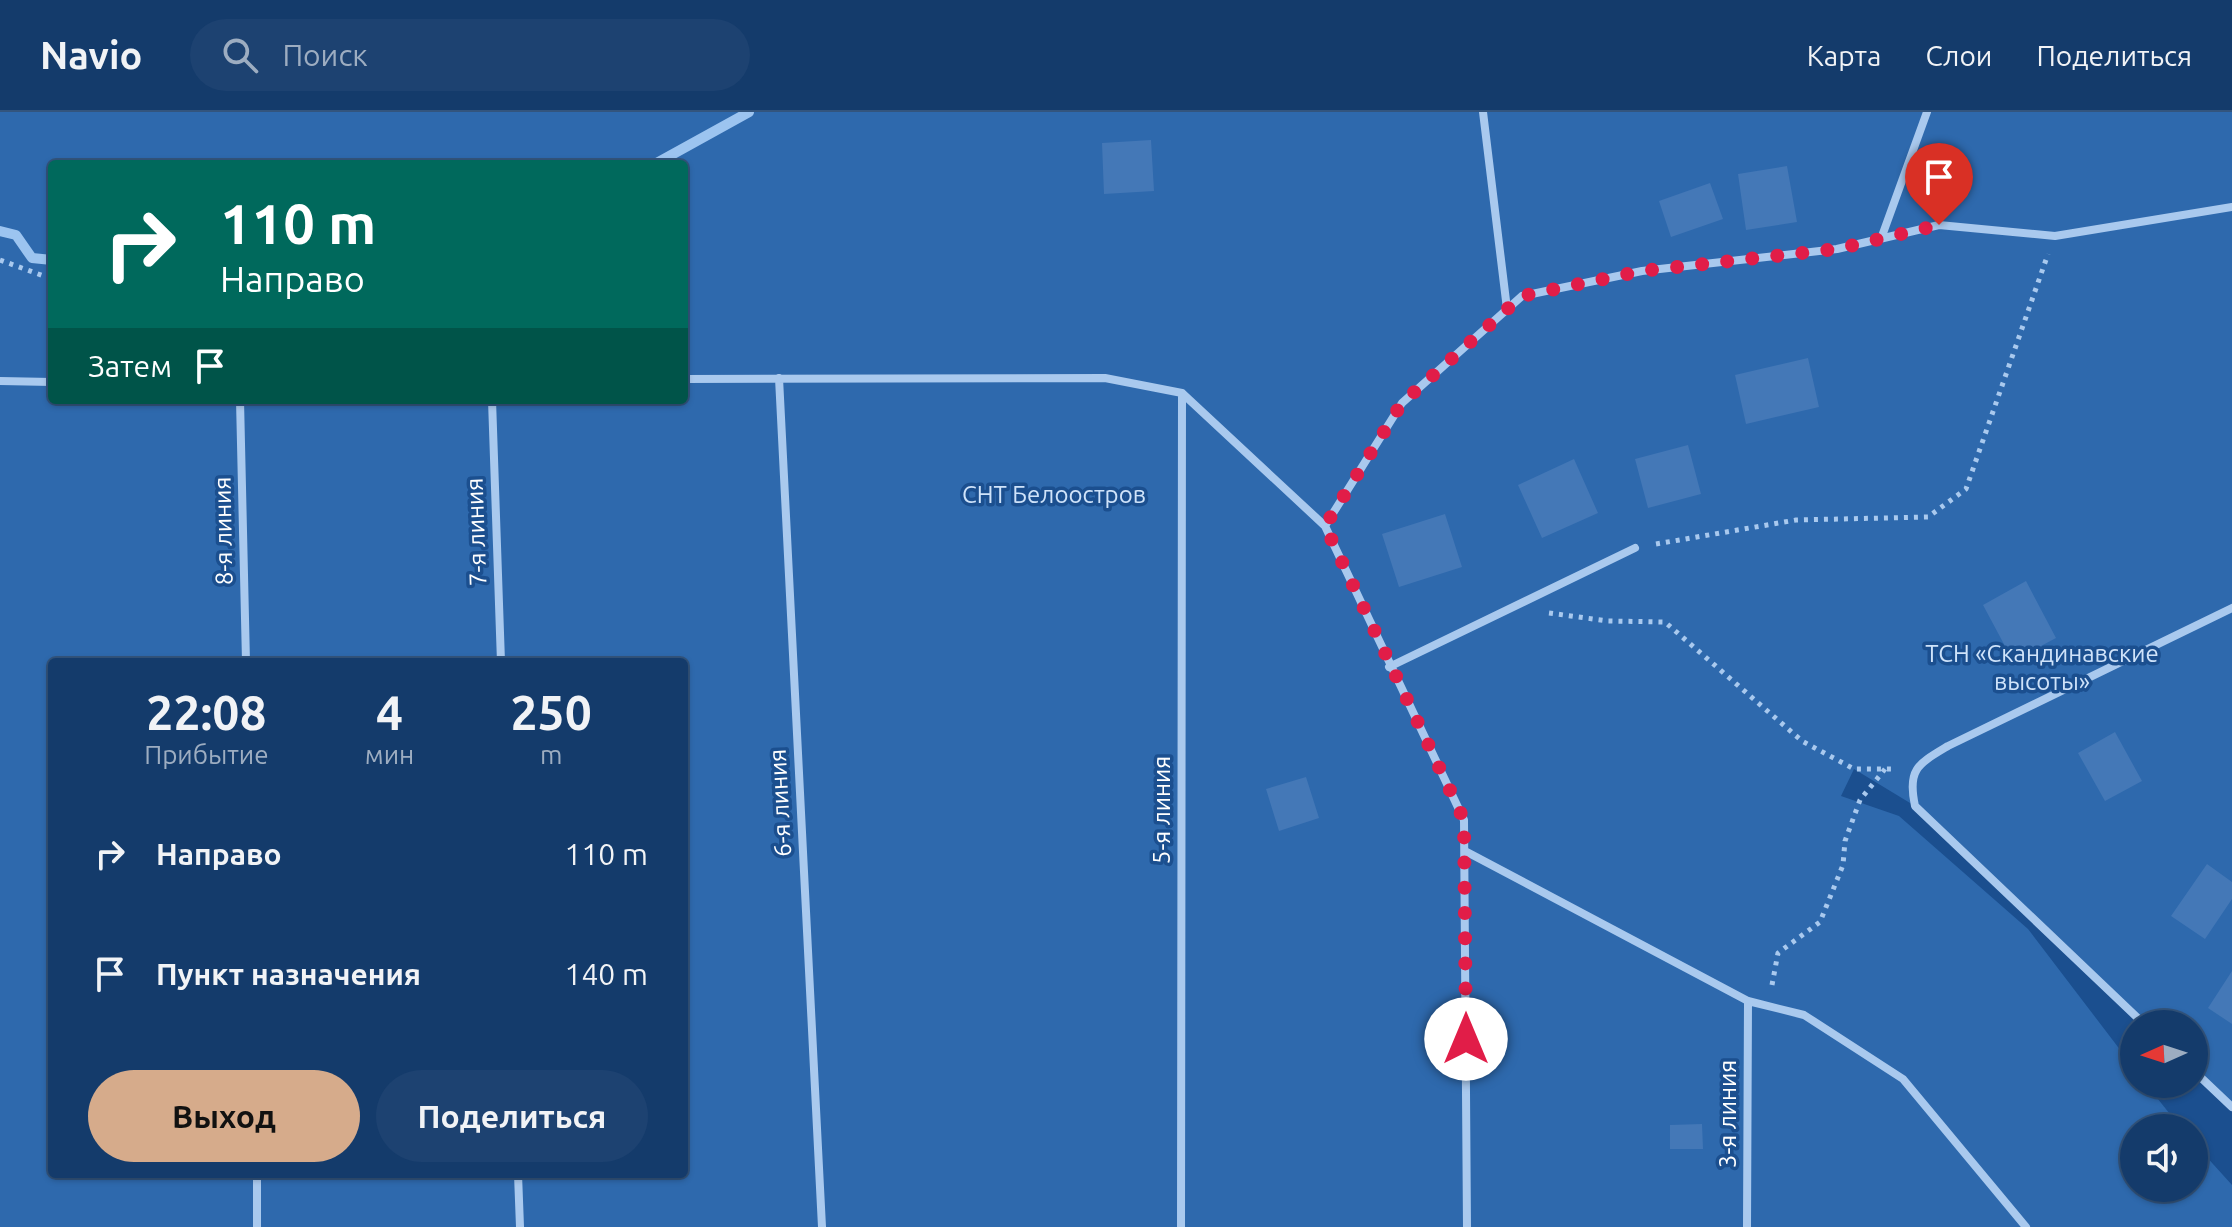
<!DOCTYPE html>
<html lang="ru">
<meta charset="utf-8">
<style>
:root{--surface:#143b6b;--page:#1d4271;--text:#f1f3f6;--muted:#9dadc1;--line:#33557e;--accent:#d6ab8b}
body{margin:0;font-family:Ubuntu,sans-serif;background:var(--page);color:var(--text);height:100vh;display:flex;flex-direction:column;font-size:30px;white-space:nowrap}
*{box-sizing:border-box;margin:0}
p{font-size:26px;color:var(--muted)}
.icon{flex:none;width:44px;height:44px;fill:none;stroke:currentColor;stroke-width:2;stroke-linecap:round;stroke-linejoin:round}
.map{position:relative;flex:1;overflow:hidden}
.sheet{position:absolute;left:48px;top:546px;width:640px;height:520px;display:flex;flex-direction:column;background:var(--surface);border-radius:8px;box-shadow:0 2px 6px #0004,0 0 0 2px var(--line)}
.sheet>*{flex:none}
.top-card{position:absolute;left:48px;top:48px;width:640px;height:244px;border-radius:8px;box-shadow:0 2px 6px #0004,0 0 0 2px var(--line);background:#00695c;color:#fff;overflow:hidden}
.needle{width:52px;rotate:267deg}
.tools{position:absolute;left:2120px;top:898px;display:grid;gap:16px}
.tools a{display:grid;place-items:center;width:88px;height:88px;border-radius:50%;background:var(--surface);box-shadow:0 2px 6px #0004,0 0 0 2px var(--line);font-size:40px}
.pin{position:absolute;display:grid;place-items:center;width:68px;height:68px;color:#fff;margin:-82px -34px;border-radius:50% 50% 50% 0;rotate:-45deg;box-shadow:0 0 8px #0007}
.pin .icon{rotate:45deg}
.me{position:absolute;width:88px;margin:-44px;rotate:0deg;stroke-linejoin:round;filter:drop-shadow(0 0 6px #0008)}
.turn{display:flex;align-items:center;gap:28px;height:168px;padding:0 40px;font-size:36px}
.turn .icon{width:104px;height:104px;stroke-width:2.5}
.turn b{display:block;font-size:56px;line-height:68px}
.then{display:flex;align-items:center;height:76px;padding:0 40px;background:#0003;gap:16px;font-size:30px}
.eta{display:flex;justify-content:space-evenly;align-items:center;height:136px;text-align:center}
.eta b{font-size:48px;font-weight:600;line-height:56px}
.button{display:flex;gap:16px;margin-top:auto;padding:16px 40px}
.button a{flex:1;height:92px;border-radius:48px;background:var(--accent);color:#111;font-size:32px;font-weight:600;line-height:92px;text-align:center}
.button a+a{background:var(--page);color:var(--text)}
ul{padding:0;list-style:none}
li{display:flex;align-items:center;gap:24px;height:120px;padding:0 40px}
li div{flex:1}
li b{display:block;font-size:30px}
li em{font-style:normal}
header{display:flex;align-items:center;gap:48px;box-sizing:border-box;height:112px;padding:0 40px;background:var(--surface);border-bottom:2px solid var(--line)}
header strong{font-size:38px}
nav{display:flex;gap:44px;margin-inline-start:auto;font-size:28px}
.search{width:560px;height:72px;background:var(--page);display:flex;align-items:center;gap:20px;box-sizing:border-box;padding:0 28px;border-radius:44px;color:var(--muted);font-size:30px}
.map>svg:first-child{display:block}
.green{fill:#2e69ad;fill-rule:evenodd}
.lines{fill:none;stroke-linecap:round;stroke-linejoin:round}
.stream{stroke:#9cc4f0;stroke-width:10}
.building{fill:#4478b7}
.path{stroke:#a9c9ee;stroke-width:5;stroke-dasharray:4 6;stroke-linecap:butt}
.minor{stroke:#a9c9ee;stroke-width:8}
.route{stroke:#e11d48;stroke-width:14;stroke-dasharray:0 25.2}
.labels{text-anchor:middle;dominant-baseline:central;stroke-width:7;stroke-linejoin:round;paint-order:stroke}
.park-label{font-size:24px;fill:#cfe3fa;stroke:#1b4f8f}
.street-label{font-size:24px;fill:#fff;stroke:#1b4f8f}
</style>
<header>
<strong>Navio</strong>
<div class="search"><svg class="icon" aria-label="search" viewBox="0 0 24 24"><circle cx="10" cy="10" r="6"/><path d="M15 15l6 6"/></svg>Поиск</div>
<nav><a>Карта</a><a>Слои</a><a>Поделиться</a></nav>
</header>
<div class="map">
<svg width="2232" height="1115" viewBox="0 0 2232 1115">
<rect width="100%" height="100%" fill="#1b4f8f"/>
<path class="green" d="M0 0H2232V995L2194 959V912H2144L1915 694 1854 657 1841 684 1899 704 2028 817 2134 956V972H2146L2181 1016H2134V1076H2194V1031L2232 1073V1115H0ZM52 52H684V288H52ZM52 550H684V1062H52Z"/>
<g class="lines">
<path class="stream" d="M655 52 749 0
M0 119 16 123 32 146 52 148"/>
</g>
<path class="building" d="M1151 28 1154 79 1104 82 1102 31Z
M1787 54 1797 110 1746 118 1738 62Z
M1710 71 1723 107 1671 125 1659 89Z
M1808 246 1819 295 1746 312 1735 263Z
M1688 333 1701 382 1648 396 1635 347Z
M1574 347 1598 401 1542 426 1518 373Z
M1445 402 1462 455 1399 475 1382 422Z
M2026 469 2056 526 2013 549 1983 493Z
M2115 620 2142 669 2105 689 2078 641Z
M1306 665 1319 706 1279 719 1266 677Z
M2207 752 2232 770V787L2205 827 2171 804Z
M2232 859V912L2208 896Z
M1702 1012 1703 1037H1670V1013Z"/>
<g class="lines">
<path class="path" d="M0 148 52 167
M1656 432 1796 408 1928 405 1966 377 2048 142
M1549 501 1608 509 1665 510 1802 629 1854 657H1895
M1772 873 1778 841 1820 810 1843 753 1845 729 1860 688 1885 657"/>
<path class="minor" d="M1483 0 1507 197
M1882 124 1927 0
M779 266 822 1115
M684 267 1105 266 1182 281 1325 414 1464 708 1467 1115
M0 269 52 270
M240 288 246 550
M492 288 501 550
M1325 414 1402 291 1522 184 1642 159 1837 137 1939 113 2055 124 2232 95
M1389 555 1635 436
M1465 739 1748 889 1804 903 1903 967 2026 1115
M2144 912 1915 694C1907 657 1918 652 1948 634L2232 496
M2194 959 2232 995
M257 1062V1115
M518 1062 520 1115
M1181 1115 1182 281
M1747 1115 1748 889"/>
</g>
<g class="lines">
<path class="route" d="M1466 927 1464 708 1325 414 1402 291 1522 184 1642 159 1837 137 1939 113"/>
</g>
<g class="labels">
<g class="park-label">
<text x="1054" y="382">СНТ Белоостров</text>
<text x="2042" y="541">ТСН «Скандинавские<tspan x="2042" dy="28">высоты»</tspan></text>
</g>
<g class="street-label">
<text transform="translate(223 419) rotate(-91)">8-я линия</text>
<text transform="translate(476 420) rotate(-92)">7-я линия</text>
<text transform="translate(780 691) rotate(-93)">6-я линия</text>
<text transform="translate(1161 698) rotate(-90)">5-я линия</text>
<text transform="translate(1727 1002) rotate(-90)">3-я линия</text>
</g>
</g>
</svg>
<div class="tools">
<a><svg class="needle" viewBox="-14 -14 28 28"><path d="M0-13l5 13h-10z" fill="#e53935"/><path d="M0 13l5-13h-10z" fill="#9dadc1"/></svg></a>
<a><svg class="icon" aria-label="sound" viewBox="0 0 24 24"><path d="M4 9h4l5-4v14l-5-4H4zM17 9q2 3 0 6"/></svg></a>
</div>
<div class="pin" style="left:1939px;top:113px;background:#d93025"><svg class="icon" aria-label="arrive" viewBox="0 0 24 24"><path d="M6 21V4h12l-3 4 3 4H6"/></svg></div>
<svg class="me" style="left:1466px;top:927px" viewBox="-20 -20 40 40"><circle r="19" fill="#fff"/><path d="M0-13L10 11 0 6-10 11z" fill="#e11d48"/></svg>
<div class="top-card">
<div class="turn"><svg class="icon" aria-label="right" viewBox="0 0 24 24"><path d="M7 20v-9h11M14 6l5 5-5 5"/></svg><div><b>110 m</b>Направо</div></div>
<div class="then">Затем<svg class="icon" aria-label="arrive" viewBox="0 0 24 24"><path d="M6 21V4h12l-3 4 3 4H6"/></svg></div>
</div>
<section class="sheet">
<div class="eta">
<div><b>22:08</b><p>Прибытие</p></div>
<div><b>4</b><p>мин</p></div>
<div><b>250</b><p>m</p></div>
</div>
<ul>
<li><svg class="icon" aria-label="right" viewBox="0 0 24 24"><path d="M7 20v-9h11M14 6l5 5-5 5"/></svg><div><b>Направо</b></div><em>110 m</em></li>
<li><svg class="icon" aria-label="arrive" viewBox="0 0 24 24"><path d="M6 21V4h12l-3 4 3 4H6"/></svg><div><b>Пункт назначения</b></div><em>140 m</em></li>
</ul>
<div class="button"><a>Выход</a><a>Поделиться</a></div>
</section>
</div>
